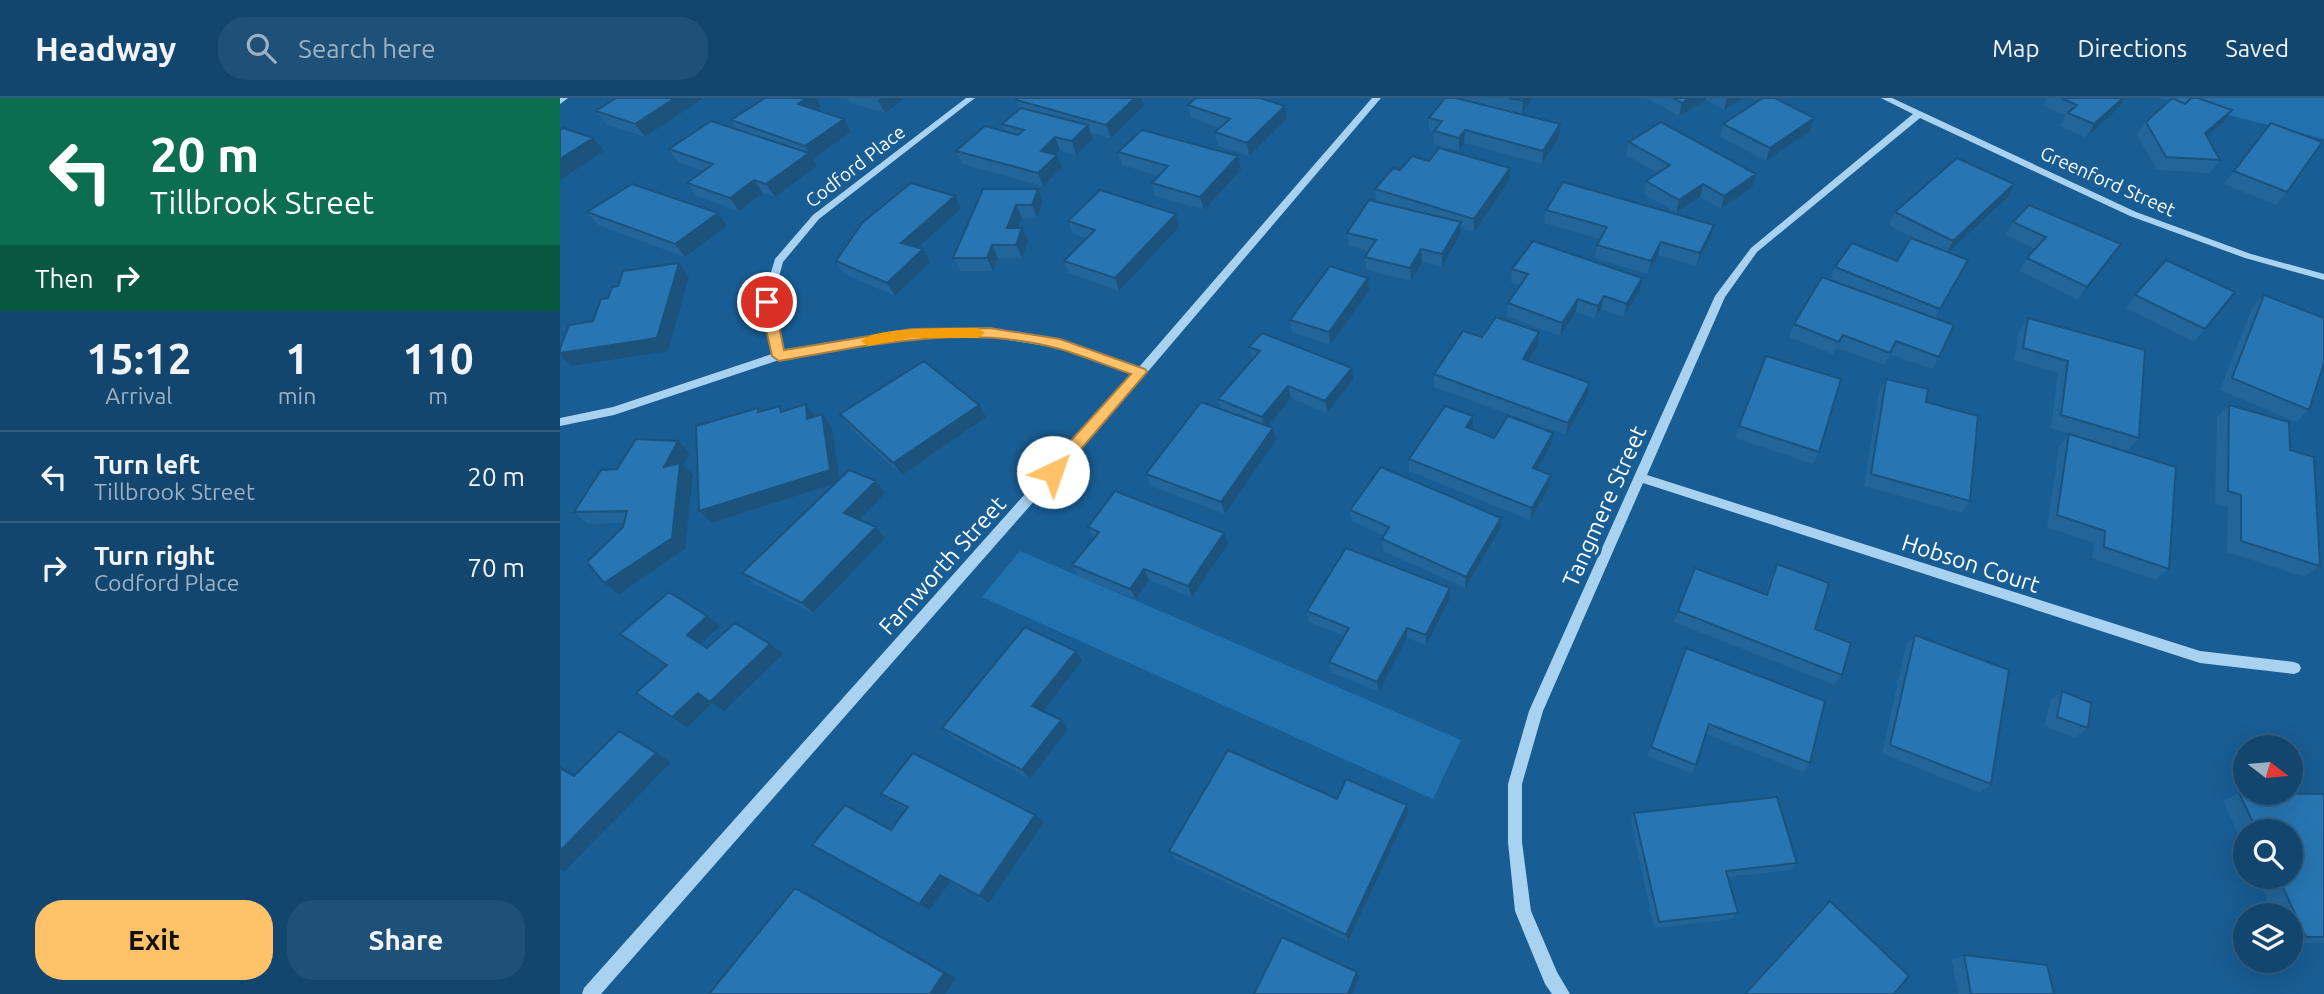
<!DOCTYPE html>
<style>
:root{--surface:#12466f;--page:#1f5077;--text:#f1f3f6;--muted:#9cb1c3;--line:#315e82;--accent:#ffc269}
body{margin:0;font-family:Ubuntu,sans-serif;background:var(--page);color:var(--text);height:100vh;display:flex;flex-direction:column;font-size:26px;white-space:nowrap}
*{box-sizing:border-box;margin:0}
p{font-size:23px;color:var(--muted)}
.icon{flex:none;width:38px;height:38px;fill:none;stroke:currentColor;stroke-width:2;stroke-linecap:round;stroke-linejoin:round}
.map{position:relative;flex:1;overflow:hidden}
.details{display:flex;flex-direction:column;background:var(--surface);width:560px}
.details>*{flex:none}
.banner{background:#0b6e4f;color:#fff;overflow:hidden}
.needle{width:46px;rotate:106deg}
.buttons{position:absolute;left:1673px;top:637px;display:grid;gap:14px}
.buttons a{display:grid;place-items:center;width:70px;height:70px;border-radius:50%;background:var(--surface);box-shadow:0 7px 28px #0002,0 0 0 2px var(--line);font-size:35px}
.pin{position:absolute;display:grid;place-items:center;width:60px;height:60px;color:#fff;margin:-30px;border:4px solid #fff;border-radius:50%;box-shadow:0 2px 7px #0007}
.me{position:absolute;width:77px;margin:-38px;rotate:42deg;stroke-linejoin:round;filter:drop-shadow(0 0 5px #0008)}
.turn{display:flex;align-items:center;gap:24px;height:147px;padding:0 35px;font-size:32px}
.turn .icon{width:91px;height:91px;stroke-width:2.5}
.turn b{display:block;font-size:49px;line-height:60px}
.then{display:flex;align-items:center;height:66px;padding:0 35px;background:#0003;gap:14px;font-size:26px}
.eta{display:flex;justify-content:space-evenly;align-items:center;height:119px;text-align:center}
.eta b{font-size:42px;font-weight:700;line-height:49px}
.cta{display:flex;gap:14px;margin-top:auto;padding:14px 35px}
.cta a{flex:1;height:80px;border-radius:28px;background:var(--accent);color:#111;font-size:28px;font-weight:700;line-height:80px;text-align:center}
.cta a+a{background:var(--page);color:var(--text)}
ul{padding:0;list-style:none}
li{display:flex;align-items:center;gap:21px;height:91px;padding:0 35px;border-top:2px solid var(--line)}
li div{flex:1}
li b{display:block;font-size:26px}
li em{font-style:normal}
header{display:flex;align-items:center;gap:42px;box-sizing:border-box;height:98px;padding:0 35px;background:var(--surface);border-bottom:2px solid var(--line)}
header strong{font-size:33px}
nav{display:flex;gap:38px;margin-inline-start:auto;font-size:24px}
.search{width:490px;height:63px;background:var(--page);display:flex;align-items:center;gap:18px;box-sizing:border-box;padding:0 24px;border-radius:28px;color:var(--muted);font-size:26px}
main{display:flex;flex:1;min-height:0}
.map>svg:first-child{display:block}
.green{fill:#2171ae}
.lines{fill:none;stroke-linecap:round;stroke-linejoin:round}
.minor{fill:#a9d2f0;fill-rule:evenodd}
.wall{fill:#22659a}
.shaded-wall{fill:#1b537d}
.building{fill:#2776b3;stroke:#1b537d;stroke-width:2}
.route{fill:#ffc269;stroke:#a67e44;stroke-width:2}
.slow{fill:#f59e0b}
.labels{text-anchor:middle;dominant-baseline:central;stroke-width:7;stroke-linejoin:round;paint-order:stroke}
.far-street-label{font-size:19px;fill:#fff;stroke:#185d94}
.street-label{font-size:23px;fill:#fff;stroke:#185d94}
</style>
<header>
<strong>Headway</strong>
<div class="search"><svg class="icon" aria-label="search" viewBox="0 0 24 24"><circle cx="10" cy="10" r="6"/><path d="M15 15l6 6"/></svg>Search here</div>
<nav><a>Map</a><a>Directions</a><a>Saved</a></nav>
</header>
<main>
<section class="details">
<div class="banner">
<div class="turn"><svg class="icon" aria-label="left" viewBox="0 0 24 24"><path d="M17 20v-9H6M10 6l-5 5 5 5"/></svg><div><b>20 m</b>Tillbrook Street</div></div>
<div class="then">Then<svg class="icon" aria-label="right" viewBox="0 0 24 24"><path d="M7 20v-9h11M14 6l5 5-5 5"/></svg></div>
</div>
<div class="eta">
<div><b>15:12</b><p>Arrival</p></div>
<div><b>1</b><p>min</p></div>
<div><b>110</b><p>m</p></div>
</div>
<ul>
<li><svg class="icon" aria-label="left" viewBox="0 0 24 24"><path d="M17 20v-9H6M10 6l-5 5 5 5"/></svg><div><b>Turn left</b><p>Tillbrook Street</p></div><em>20 m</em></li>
<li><svg class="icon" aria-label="right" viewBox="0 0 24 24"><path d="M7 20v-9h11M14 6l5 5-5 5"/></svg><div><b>Turn right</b><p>Codford Place</p></div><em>70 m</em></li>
</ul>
<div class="cta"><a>Exit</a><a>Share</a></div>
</section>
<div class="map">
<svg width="1764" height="896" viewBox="0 0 1764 896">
<rect width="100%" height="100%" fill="#185d94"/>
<path class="green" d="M1601 0H1764V41Z
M460 453 901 642 873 701 422 499Z"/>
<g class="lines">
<path class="minor" d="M0 0H8L0 6Z
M406 0H415L259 121 223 164 212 204 222 253 352 231H430L500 242 579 269 812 0H821L585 277 41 896H22L24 890 573 275 499 250 430 239H352L219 262 54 317 0 328V320L53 309 212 256 202 204 215 161 253 117Z
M1321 0H1332L1576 114 1691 156 1764 176V182L1685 160 1570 118 1360 20 1197 154 1165 199 1087 377 1640 553 1734 564 1739 566 1741 570 1739 574 1734 576 1640 565 1083 385 983 613 962 686V744L971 813 997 874 1010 896H992L985 886 955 813 948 744V686L969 613 1155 198 1191 150 1353 16Z"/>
</g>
<path class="wall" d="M287 0H345L325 15 290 5Z
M908 0H972L962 16 999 39 982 66 904 45 899 53 874 46V35L869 33V20L908 3Z
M1087 0H1184L1164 12 1146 2 1119 18Z
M1487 0H1565L1559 9 1526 40 1500 28 1506 18 1483 8Z
M142 1 85 39 46 26 36 13Z
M456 2 584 8 551 40 531 35 533 41 516 57 500 52 496 57 502 70 483 88 402 66 396 53 445 33 442 26 459 11Z
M628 7 725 8 727 21 689 58 658 48 655 34 660 30 631 20Z
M261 9 256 12 284 21 291 34 253 61 252 60 257 68 215 99 203 95 179 113 137 98 127 85 144 73 118 64 109 51 178 32 171 22Z
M1254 20 1250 33 1206 63 1160 39 1163 26Z
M1586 24 1663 25 1647 38 1660 62 1650 75 1597 72 1577 37Z
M1711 25 1727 94 1716 107 1664 86Z
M1069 44 1192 89 1161 111 1140 99 1116 115 1084 96 1086 83 1098 75 1066 57Z
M558 54 681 72 644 112 595 98 592 85 599 78 562 67Z
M869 63 950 70 949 83 914 134 900 130V137L882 169 862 164 851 183 806 172 805 159 809 153 789 148 787 135 816 104 815 91 840 72Z
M423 91H478L483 104 477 120H462L458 130H462L468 143 462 160H438L433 173H400L393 160Z
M1447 100 1388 154 1408 162 1375 220 1379 259 1372 271 1330 256 1324 267 1277 250 1273 256 1229 239 1234 226 1270 182 1275 169 1337 163 1365 146 1329 127 1335 114Z
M401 111 357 150 370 164 335 198 284 176 276 163Z
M986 112 1150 140 1136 168 1098 157 1088 176 1035 160 1037 147 1040 141 984 125Z
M27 114 158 115 167 128 125 159 38 127Z
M616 116 619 129 559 193 509 175 504 163 526 140 513 136 508 123Z
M1453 124 1561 146 1518 202 1459 173 1467 160 1475 151 1446 137Z
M952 171 1079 193 1064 219 1041 211 1035 221 1016 214 1000 238 947 218 948 205 960 187 951 184Z
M808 180 809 193 770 247 732 234 730 222Z
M1575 197 1645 231 1634 244 1566 210Z
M1704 197 1749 312 1736 324 1660 292 1692 210Z
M1468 220 1579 340 1567 353 1491 330 1498 275 1454 262 1459 233Z
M979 234 978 247 968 263 1030 285 1028 297 1006 337 874 289V276L922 239Z
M689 249 793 282 767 315 731 300 708 328 716 342 665 416 591 388 586 376 661 311 658 301 693 262Z
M1206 258 1259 354 1253 366 1175 340Z
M1326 281 1366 304 1410 403 1401 415 1304 388 1319 294Z
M246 306 256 318 262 316 272 329 279 382 316 383 325 395 299 422 316 429 325 440 253 515 195 486 182 475 275 386 152 425 139 413 201 313H224Z
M1669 307 1760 468 1744 479 1667 454 1668 409 1655 405 1657 319Z
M280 316 426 319 342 377 289 329Z
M913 318 912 332 934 340 991 347 977 372 991 377 989 389 970 422 849 373V361Z
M1509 336 1609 471 1596 482 1532 460 1534 445 1487 429 1499 348Z
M130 355 123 368 133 376 125 451 59 496 44 485 64 425 28 426 14 414 57 371Z
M790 412 941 420 940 431 905 490 823 453 822 441 824 438 792 423Z
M528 429 668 446 632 499 589 482 576 501 519 479 512 467 534 440Z
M1217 466 1282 577 1274 587 1114 524 1135 470 1205 496 1211 477Z
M890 501 866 547 847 540 819 594 771 574 769 564 784 538 749 524 747 513Z
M1355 537 1431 686 1420 695 1322 655 1346 547Z
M1126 550 1250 665 1243 674 1146 636 1136 667 1131 675 1087 658Z
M522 563 483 613 508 631 470 681 392 639 382 630Z
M1502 593 1528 630 1515 640 1485 628 1490 603Z
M1679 695 1764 696V845H1731V817H1714L1697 779H1731V733H1685V752L1663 703Z
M321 696 475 717 484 724 429 805 390 784 370 812 252 747 331 732 347 711 332 704Z
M777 701 848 715 788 843 615 760 609 753Z
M1074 715 1237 765 1230 772 1167 779 1178 815 1171 821 1094 830 1071 723Z
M1270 803 1334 896H1183L1262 809Z
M1404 857 1494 896H1398L1392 862Z"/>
<path class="shaded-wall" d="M115 0H141L142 1 85 39 75 26Z
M247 0H256L261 9 246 19 238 6Z
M321 0H345L325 15 318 2Z
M575 0H582L584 8 551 40 546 27Z
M965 0H972L962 16 963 3Z
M1130 0H1146V2L1119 18 1122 5Z
M1167 0H1184L1164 12Z
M1563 0H1565L1559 9 1526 40 1534 26Z
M725 8 727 21 689 58 687 45Z
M1672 12 1663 25 1635 48 1645 35Z
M1254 20 1250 33 1206 63 1210 50Z
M284 21 291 34 253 61 245 48Z
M1000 26 999 39 982 66 983 53Z
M528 27 533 41 516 57 512 43Z
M905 32 904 45 899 53V40Z
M495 39 500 52 486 66 481 53Z
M33 40 44 53 0 82V61Z
M249 55 257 68 215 99 206 86Z
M497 57 502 70 483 88 478 75Z
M678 58 681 72 644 112 640 99Z
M950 70 949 83 914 134V121Z
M1196 76 1192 89 1161 111 1164 98Z
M194 82 203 95 179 113 170 100Z
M1143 86 1140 99 1116 115 1119 102Z
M1454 86 1447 100 1386 156 1393 143Z
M478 91 483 104 477 120 472 107Z
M395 98 401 111 348 158 341 145Z
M456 107 462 120 453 143 447 130Z
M158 115 167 128 125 159 115 146Z
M616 116 619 129 559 193 555 180Z
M901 124 900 137 882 169V156Z
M1154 127 1150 140 1136 168 1140 155Z
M462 130 468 143 462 160 456 147Z
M1101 144 1098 157 1088 176 1091 163Z
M1561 146 1552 159 1518 202 1527 189Z
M432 147 438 160 433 173 427 160Z
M363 151 370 164 335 198 327 185Z
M861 151 862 164 851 183 850 170Z
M119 165 129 178 108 253 11 268 0 257V255Z
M808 180 809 193 770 247 769 234Z
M1082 180 1079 193 1064 219 1067 206Z
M1044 198 1041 211 1035 221 1038 208Z
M1018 201 1016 214 1000 238 1002 225Z
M979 234 978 247 961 274 963 261Z
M792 270 793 282 767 315 765 303Z
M1030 285 1028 297 1006 337 1008 325Z
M728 288 731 300 705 332 702 319Z
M246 306 256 319 247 321Z
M419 307 426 319 342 377 333 365Z
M262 316 272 329 280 384 152 425 139 413Z
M913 318V331L905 342 906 329Z
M713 330 716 342 665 416 661 404Z
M993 335 991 347 971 382 973 370Z
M118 343 130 355 123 368 133 376 125 451 59 496 44 485Z
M991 377 989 389 970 422 972 410Z
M316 383 325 395 295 426 284 415Z
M941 420 940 431 905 490 906 479Z
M316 429 325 440 253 515 242 505Z
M664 435 668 446 632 499 628 488Z
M584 471 589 482 576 501 570 491Z
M890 490V501L866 547V537Z
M147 518 160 528 140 547 127 537Z
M847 530V540L819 594 817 584Z
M210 546 223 556 164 613 152 605 127 629 112 619 138 595Z
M516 553 522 563 480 617 472 608Z
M501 622 508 631 470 681 462 672Z
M59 633 111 664 5 773 0 771V753Z
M0 668 31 686 14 678 0 670Z
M847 707 848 715 788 843 786 837Z
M475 717 484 724 429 805 419 798Z
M380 777 390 784 370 812 359 806Z
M235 790 249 797 396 880 385 896H370Z
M797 874 799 879 792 896H788Z"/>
<path class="building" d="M56 0H115L75 26 36 13Z
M205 0H247L238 6 284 21 245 48 171 22Z
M458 0H575L546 27 456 2Z
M636 0H700L725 8 687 45 655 34 670 21 628 7Z
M885 0H896L1000 26 983 53 905 32 899 40 874 33 882 23 869 20Z
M949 0H965L963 3Z
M1113 0H1130L1122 5Z
M1203 0H1215L1254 20 1210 50 1163 26Z
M1501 0H1563L1534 26 1508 15 1517 7Z
M1612 0 1625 6 1631 0H1638L1672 12 1645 35 1660 62 1606 59 1586 24Z
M461 10 528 27 512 43 495 39 481 53 497 57 478 75 396 53 425 28 458 37 464 32 442 26Z
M151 23 249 55 206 86 194 82 170 100 127 85 153 66 109 51Z
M1101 24 1196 76 1164 98 1143 86 1119 102 1086 83 1110 67 1069 44Z
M1711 25 1762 44 1727 94 1674 73Z
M3 30 33 40 0 61V32Z
M582 32 678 58 640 99 592 85 608 68 558 54Z
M879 50 950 70 914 121 815 91 833 70 840 72 852 58 869 63Z
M1397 60 1454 86 1393 143 1335 114Z
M1003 84 1154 127 1140 155 1101 144 1091 163 1037 147 1047 129 986 112Z
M351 85 395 98 341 145 363 151 327 185 276 163 302 125Z
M72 86 158 115 115 146 27 114Z
M423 91H478L472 107H456L447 130H462L456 147H432L427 160H393Z
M540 92 616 116 555 180 504 163 535 132 508 123Z
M809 102 901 124 882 156 861 151 850 170 805 159 816 142 787 135Z
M1469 107 1561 146 1527 189 1467 160 1486 139 1453 124Z
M1351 140 1408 162 1380 211 1275 169 1292 145 1337 163Z
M973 143 1082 180 1067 206 1044 198 1038 208 1018 201 1002 225 948 205 968 176 952 171Z
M1606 162 1675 194 1645 231 1575 197Z
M119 165 97 240 0 255V251L9 227 33 223 41 201 48 200 52 189 58 188 63 173Z
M770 168 808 180 769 234 730 222Z
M1262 179 1394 227 1379 259 1336 243 1330 255 1283 237 1279 244 1234 226Z
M1704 197 1764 220V265L1749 312 1672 280Z
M936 219 979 234 963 261 1030 285 1008 325 874 276 903 233 922 239Z
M1468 220 1585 252 1579 340 1501 317 1508 263 1463 250Z
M702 235 792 270 765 303 728 288 702 319 658 301 700 253 689 249Z
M1206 258 1281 281 1259 354 1179 328Z
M364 263 419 307 333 365 280 316Z
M1326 281 1368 291 1366 304 1418 318 1410 403 1311 376Z
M641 304 713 330 661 404 586 376Z
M246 306 247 321 262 316 270 372 139 413 136 328 198 310V314L220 308 221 314Z
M1669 307 1729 324 1730 352 1754 359 1760 468 1681 443V397L1668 393Z
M885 308 913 318 906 329 934 340 948 318 993 335 973 370 991 377 972 410 849 361Z
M1509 336 1616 369 1609 471 1544 449 1545 433 1497 417Z
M76 341 118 343 104 369 120 365 112 440 44 485 27 464 63 429 67 413 14 414 41 372 57 371Z
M821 369 941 420 906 479 822 441 829 429 790 412Z
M289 372 316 383 284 415 316 429 242 505 182 475Z
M555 393 664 435 628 488 584 471 570 491 512 467 539 434 528 429Z
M786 450 890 490 866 537 847 530 817 584 769 564 789 530 747 513Z
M1217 466 1269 485 1255 531 1291 545 1282 577 1118 513 1135 470 1207 497Z
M109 494 147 518 127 537 147 550 175 525 210 546 150 604 138 595 112 619 76 595 107 567 60 536Z
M465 529 516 553 472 608 501 622 462 672 382 630Z
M1355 537 1449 572 1431 686 1330 647Z
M1126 550 1265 603 1250 665 1149 626 1136 667 1091 649Z
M1502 593 1531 605 1528 630 1497 619Z
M59 633 96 655 0 753V670L14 678Z
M668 652 777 701 786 681 847 707 786 837 609 753Z
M353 655 475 717 419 798 380 777 359 806 252 747 285 707 331 732 348 709 321 696Z
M1679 695 1764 696V839H1746L1718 779H1731V733H1697Z
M1217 699 1237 765 1166 773 1178 815 1099 824 1074 715Z
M235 790 384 875 370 896H149Z
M1270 803 1349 878 1334 896H1185Z
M722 839 797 874 788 896H694Z
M1404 857 1487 867 1494 896H1411Z"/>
<path class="route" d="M207 200 214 204 224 252 352 231 430 230 500 241 585 271 587 274 498 378H487L485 374 487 369 571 276C547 268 524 258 500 251 407 225 311 247 219 263L212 258 200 204Z"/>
<path class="slow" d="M418 230 425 235 418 240H352L308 248 301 243C315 228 395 230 418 230Z"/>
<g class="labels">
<g class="far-street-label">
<text transform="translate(295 68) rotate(-38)">Codford Place</text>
<text transform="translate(1548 83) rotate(24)">Greenford Street</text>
</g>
<g class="street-label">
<text transform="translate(1044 408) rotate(-66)">Tangmere Street</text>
<text transform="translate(1411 465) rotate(18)">Hobson Court</text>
<text transform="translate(382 467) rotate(-48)">Farnworth Street</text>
</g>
</g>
</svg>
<div class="buttons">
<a><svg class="needle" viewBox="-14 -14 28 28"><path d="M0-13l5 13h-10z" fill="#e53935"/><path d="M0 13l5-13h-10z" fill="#9cb1c3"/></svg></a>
<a><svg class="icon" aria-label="search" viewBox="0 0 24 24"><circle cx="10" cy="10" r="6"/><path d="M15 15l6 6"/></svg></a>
<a><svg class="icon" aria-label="layers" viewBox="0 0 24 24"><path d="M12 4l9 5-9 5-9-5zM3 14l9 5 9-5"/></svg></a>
</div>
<div class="pin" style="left:207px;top:204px;background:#d93025"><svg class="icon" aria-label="arrive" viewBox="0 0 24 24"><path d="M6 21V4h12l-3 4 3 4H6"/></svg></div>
<svg class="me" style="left:493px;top:374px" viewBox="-20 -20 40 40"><circle r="19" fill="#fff"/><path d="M0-13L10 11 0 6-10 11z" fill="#ffc269"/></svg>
</div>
</main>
